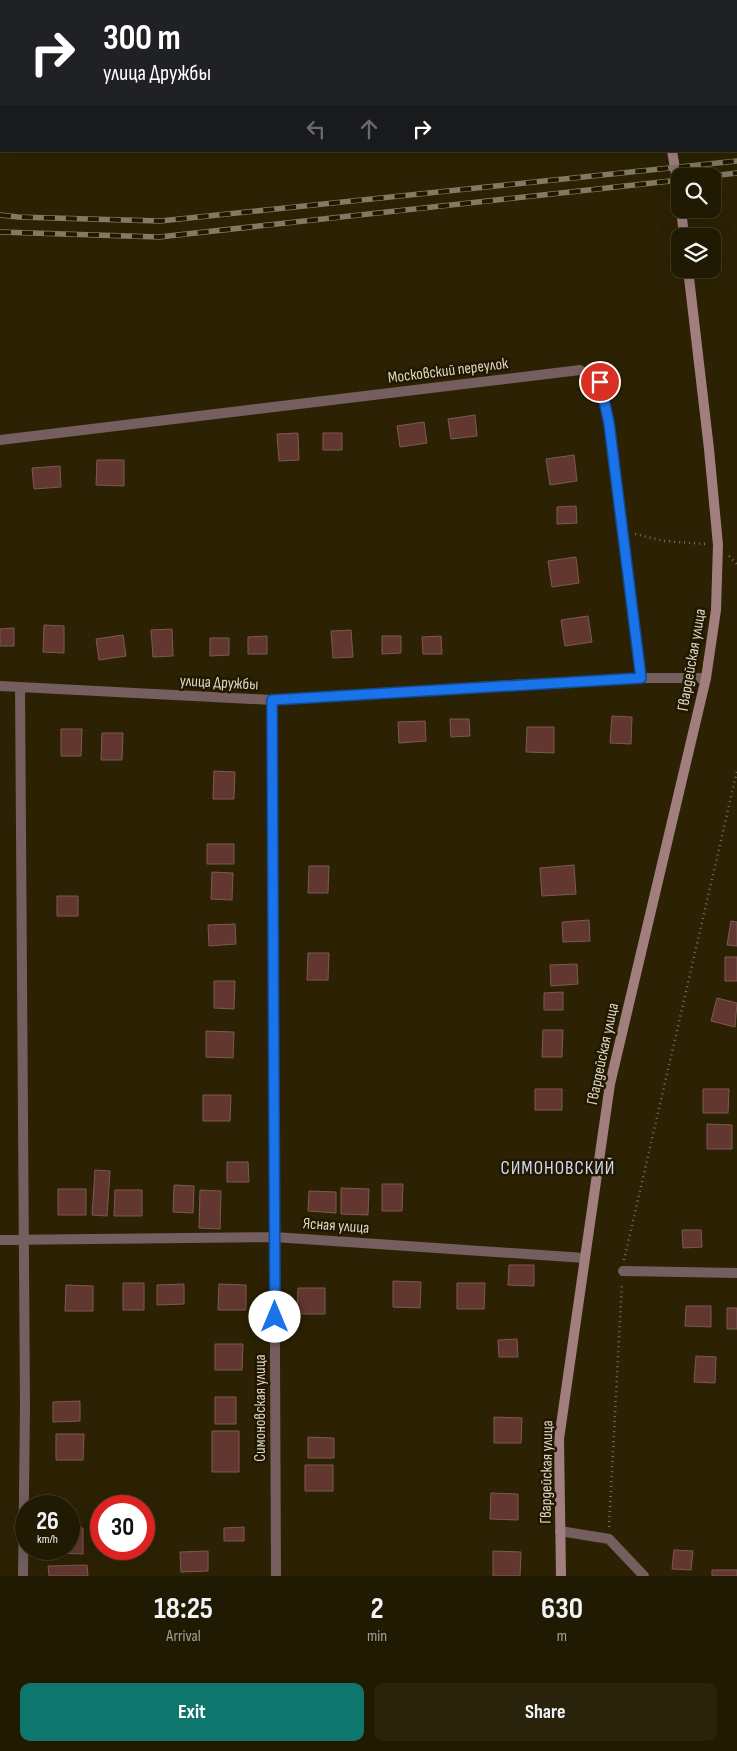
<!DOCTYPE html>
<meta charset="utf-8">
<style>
:root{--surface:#211a02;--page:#29230c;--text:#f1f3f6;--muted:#a2a199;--line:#3e3824;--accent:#0f766e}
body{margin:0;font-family:"Sofia Sans Condensed",sans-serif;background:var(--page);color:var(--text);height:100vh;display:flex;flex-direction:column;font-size:19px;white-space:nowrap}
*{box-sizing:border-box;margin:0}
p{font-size:16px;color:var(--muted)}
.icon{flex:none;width:28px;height:28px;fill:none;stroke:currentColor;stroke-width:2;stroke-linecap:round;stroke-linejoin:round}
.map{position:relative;height:1576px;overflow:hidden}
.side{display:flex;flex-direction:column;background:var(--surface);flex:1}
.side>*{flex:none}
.guide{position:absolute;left:0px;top:0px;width:738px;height:152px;box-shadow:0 5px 20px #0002,0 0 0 1px var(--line);background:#202124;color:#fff;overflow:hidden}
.fabs{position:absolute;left:671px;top:168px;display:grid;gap:10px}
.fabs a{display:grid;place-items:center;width:50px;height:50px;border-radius:10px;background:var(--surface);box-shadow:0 5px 20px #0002,0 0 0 1px var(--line);font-size:25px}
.speed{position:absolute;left:15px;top:1495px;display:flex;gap:10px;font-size:25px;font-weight:700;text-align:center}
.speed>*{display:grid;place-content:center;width:65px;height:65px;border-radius:50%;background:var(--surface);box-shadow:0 5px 20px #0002,0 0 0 1px var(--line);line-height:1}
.speed small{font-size:12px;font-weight:400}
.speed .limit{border:8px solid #d22;background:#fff;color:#111}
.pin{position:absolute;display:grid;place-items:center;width:42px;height:42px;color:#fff;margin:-21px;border:2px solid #fff;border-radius:50%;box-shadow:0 1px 5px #0007}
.me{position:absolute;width:55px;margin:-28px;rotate:0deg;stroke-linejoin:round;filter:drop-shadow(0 0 4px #0008)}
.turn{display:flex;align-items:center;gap:18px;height:105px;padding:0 20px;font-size:22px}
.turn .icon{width:65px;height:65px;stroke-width:2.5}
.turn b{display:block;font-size:35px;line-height:42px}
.lanes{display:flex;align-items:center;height:48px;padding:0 20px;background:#0003;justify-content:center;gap:25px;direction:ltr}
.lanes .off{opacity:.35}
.eta{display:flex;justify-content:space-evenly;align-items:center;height:85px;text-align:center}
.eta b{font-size:30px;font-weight:700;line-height:35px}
.action{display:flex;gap:10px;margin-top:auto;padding:10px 20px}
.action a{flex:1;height:58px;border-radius:10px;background:var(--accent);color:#fff;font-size:20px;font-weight:700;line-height:58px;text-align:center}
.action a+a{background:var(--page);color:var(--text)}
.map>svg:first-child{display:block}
.building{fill:#623730;stroke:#7c5953}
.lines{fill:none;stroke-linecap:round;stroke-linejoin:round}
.path{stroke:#787057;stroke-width:2.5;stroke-dasharray:1 4;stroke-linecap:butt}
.lane{stroke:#745e5e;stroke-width:8}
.street{stroke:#745e5e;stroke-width:10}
.secondary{stroke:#a27f7f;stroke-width:10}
.rail-casing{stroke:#827a62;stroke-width:5.5}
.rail{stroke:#221800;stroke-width:4;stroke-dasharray:11;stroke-linecap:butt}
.route-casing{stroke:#114b97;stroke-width:12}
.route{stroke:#1a73e8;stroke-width:9}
.labels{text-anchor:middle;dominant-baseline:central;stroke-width:5;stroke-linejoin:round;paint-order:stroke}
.street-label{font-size:16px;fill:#ddd7c6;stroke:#221800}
.quarter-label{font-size:19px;letter-spacing:1px;fill:#cfdbf6;stroke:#221800}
</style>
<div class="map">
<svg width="737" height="1576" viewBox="0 0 737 1576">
<rect width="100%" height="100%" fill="#2c2203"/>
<path class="building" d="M210 0H315V1Z
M475 415 477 436 451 439 448 419Z
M424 422 427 443 400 447 397 426Z
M298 433 299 460 279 461 277 434Z
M323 433H342V450H323Z
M574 455 577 481 550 485 546 459Z
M97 460H124V486L96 485Z
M60 466 61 487 34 489 32 468Z
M576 506 577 523 557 524V507Z
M576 557 579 583 552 587 548 561Z
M588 616 592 642 565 646 561 620Z
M44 625 64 626V653L43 652Z
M14 628V646H0V629Z
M172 629 173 656 153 657 151 630Z
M351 630 353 657 333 658 331 631Z
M123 635 126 656 99 660 96 639Z
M267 636V654H248V637Z
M382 636H401V653L382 654Z
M441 636 442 654H423L422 637Z
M210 638H229V655L210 656Z
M612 716 632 717 631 744 610 743Z
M450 719H469L470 736 451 737Z
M425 721 426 741 399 743 398 722Z
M527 727H554V753L526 752Z
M61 729H82L81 756H61Z
M102 733H123L122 760H101Z
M214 771 235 772 234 799H213Z
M207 844H234V864H207Z
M574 865 576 894 542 896 540 868Z
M309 866H329L328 893H308Z
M212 872 233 873 232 900 211 899Z
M57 896H78V916H57Z
M589 920 590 941 563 942 562 922Z
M731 921 737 922V946L727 945Z
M235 924 236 944 209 946 208 925Z
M308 953H329L328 980H307Z
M725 957H737V981H725Z
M577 964 578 984 551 986 550 965Z
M214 981H235L234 1009 214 1008Z
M563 992V1010H544V993Z
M717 998 737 1003 735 1027 711 1021Z
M543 1030H563L562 1057H542Z
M206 1031 234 1032 233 1058 206 1057Z
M535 1089H562V1110H535Z
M703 1089H729L728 1113H703Z
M203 1095H231L230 1121H203Z
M707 1124 732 1125V1149H707Z
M227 1162H248L249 1182H227Z
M95 1170 110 1171 107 1216 92 1215Z
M382 1184H403L402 1211H382Z
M174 1185 194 1186 193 1213 173 1212Z
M341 1188 369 1189 368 1215 341 1214Z
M58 1189H86V1215H58Z
M115 1190H142V1216H114Z
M200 1190 221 1191 220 1229 199 1228Z
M309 1191 336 1192V1213L308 1211Z
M682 1230H701L702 1247 683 1248Z
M509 1265H534V1286L508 1285Z
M393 1281 421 1282 420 1308 393 1307Z
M123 1283H144V1310H123Z
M457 1283H485L484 1309H457Z
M184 1284V1304L157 1305V1285Z
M219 1284 246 1285V1310H218Z
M66 1285 93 1286V1311H65Z
M298 1288H325V1314H297Z
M686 1306H711V1327L685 1326Z
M727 1308H737V1329H727Z
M517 1339 518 1357H499L498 1340Z
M215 1344H243L242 1370H215Z
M696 1356 716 1357 715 1383 694 1382Z
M215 1397H236V1424H215Z
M80 1401V1421L53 1422V1402Z
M494 1417 522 1418 521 1443H494Z
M212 1431H239V1472H212Z
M56 1434H84L83 1460H56Z
M308 1437 334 1438V1458H308Z
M305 1465H333V1491H305Z
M491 1493 518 1494V1520L490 1519Z
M244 1527V1541H224V1528Z
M69 1528H83V1554L55 1553V1549H69Z
M674 1550 693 1551 691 1570 672 1569Z
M208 1551V1571L181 1572 180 1552Z
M493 1551 521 1552 520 1576H493Z
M87 1565 88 1576H49L48 1566Z
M712 1570H737V1576H712Z"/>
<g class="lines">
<path class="path" d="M635 534 664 541 706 544
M729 556 737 564
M624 1260 737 771
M609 1527 622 1283"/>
<path class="lane" d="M33 1H36
M323 1 324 0"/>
<path class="street" d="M0 440 580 370 600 382 609 423 641 678
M0 686 272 700 510 685 641 678H706
M20 687 25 1407 23 1576
M272 700 276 1576
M0 1240 274 1237 585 1258
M623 1271 737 1273
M560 1531 609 1539 644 1576"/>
<path class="secondary" d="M646 0 647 1
M672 151 680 197
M681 209 684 236
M561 1576 559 1439 610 1084 706 678 716 610 718 545 709 449 688 269"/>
<g class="rail-casing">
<path id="rail" d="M711 176 737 173
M0 215 18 217 160 221 737 161
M0 232 159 237 680 180"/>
</g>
<use href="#rail" class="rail"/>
</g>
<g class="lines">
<g class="route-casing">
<path id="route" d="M275 1317 272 700 641 678 609 423 600 382"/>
</g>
<use href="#route" class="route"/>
</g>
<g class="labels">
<g class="street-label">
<text transform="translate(448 371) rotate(-7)">Московский переулок</text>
<text transform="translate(692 660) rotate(-80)">Гвардейская улица</text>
<text transform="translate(219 683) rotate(3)">улица Дружбы</text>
<text transform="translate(603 1054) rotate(-78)">Гвардейская улица</text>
<text transform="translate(336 1226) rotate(4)">Ясная улица</text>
<text transform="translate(260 1408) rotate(-90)">Симоновская улица</text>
<text transform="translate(547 1472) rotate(-89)">Гвардейская улица</text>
</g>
<g class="quarter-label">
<text x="558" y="1168">СИМОНОВСКИЙ</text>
</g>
</g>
</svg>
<div class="fabs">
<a><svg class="icon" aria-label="search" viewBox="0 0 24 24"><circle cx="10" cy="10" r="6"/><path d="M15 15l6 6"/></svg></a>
<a><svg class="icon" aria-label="layers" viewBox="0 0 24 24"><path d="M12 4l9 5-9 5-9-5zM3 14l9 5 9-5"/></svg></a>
</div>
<div class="speed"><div>26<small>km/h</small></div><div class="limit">30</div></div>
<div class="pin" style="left:600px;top:382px;background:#d93025"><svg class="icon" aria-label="arrive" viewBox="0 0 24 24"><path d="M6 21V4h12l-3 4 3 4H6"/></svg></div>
<svg class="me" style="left:275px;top:1317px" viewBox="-20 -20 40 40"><circle r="19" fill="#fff"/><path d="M0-13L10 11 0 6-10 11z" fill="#1a73e8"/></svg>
<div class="guide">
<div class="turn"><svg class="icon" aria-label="right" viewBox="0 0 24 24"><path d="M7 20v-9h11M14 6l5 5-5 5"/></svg><div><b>300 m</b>улица Дружбы</div></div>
<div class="lanes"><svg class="icon off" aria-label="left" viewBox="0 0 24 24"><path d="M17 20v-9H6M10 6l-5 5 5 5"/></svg><svg class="icon off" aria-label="ahead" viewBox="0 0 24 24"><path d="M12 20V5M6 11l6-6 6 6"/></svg><svg class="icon" aria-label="right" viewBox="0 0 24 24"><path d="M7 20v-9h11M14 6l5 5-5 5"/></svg></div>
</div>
</div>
<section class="side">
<div class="eta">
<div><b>18:25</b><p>Arrival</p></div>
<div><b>2</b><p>min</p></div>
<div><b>630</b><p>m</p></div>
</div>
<div class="action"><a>Exit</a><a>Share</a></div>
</section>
